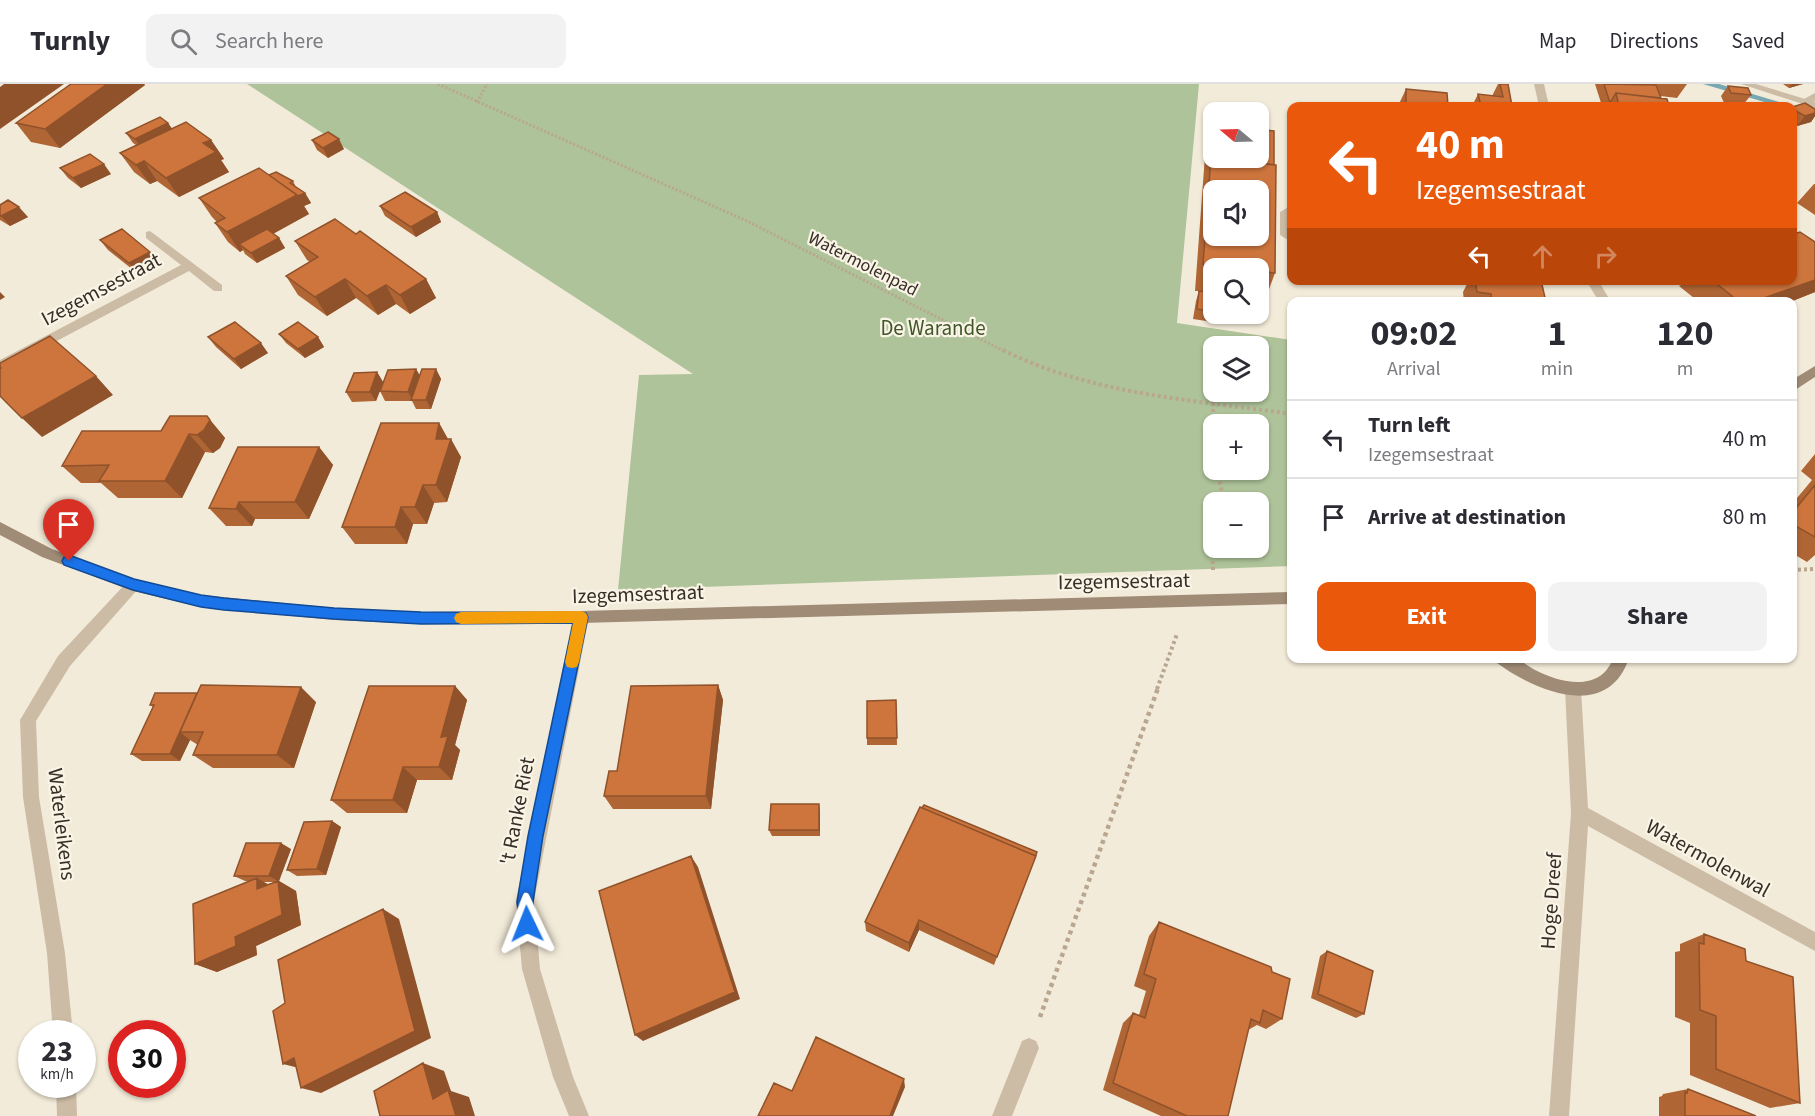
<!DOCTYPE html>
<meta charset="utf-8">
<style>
:root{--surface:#fff;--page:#f2f2f3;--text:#2b2b33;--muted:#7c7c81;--line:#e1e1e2;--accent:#ea580c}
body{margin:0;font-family:"Source Sans 3",sans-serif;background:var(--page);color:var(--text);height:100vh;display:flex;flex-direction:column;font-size:22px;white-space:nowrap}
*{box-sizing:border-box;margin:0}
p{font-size:20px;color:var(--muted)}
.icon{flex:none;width:33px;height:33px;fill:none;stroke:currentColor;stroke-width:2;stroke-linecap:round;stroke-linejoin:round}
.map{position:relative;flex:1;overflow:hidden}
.sheet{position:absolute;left:1287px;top:213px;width:510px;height:366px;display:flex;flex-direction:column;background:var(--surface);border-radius:12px;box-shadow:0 2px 4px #0004}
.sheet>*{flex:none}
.guide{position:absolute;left:1287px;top:18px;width:510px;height:183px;border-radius:12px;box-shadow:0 2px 4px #0004;background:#ea580c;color:#fff;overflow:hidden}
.needle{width:39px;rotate:289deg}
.tools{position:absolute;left:1203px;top:18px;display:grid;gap:12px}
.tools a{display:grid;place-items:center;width:66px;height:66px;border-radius:12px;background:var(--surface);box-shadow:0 2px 4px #0004;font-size:30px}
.speed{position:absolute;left:18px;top:936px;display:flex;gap:12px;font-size:30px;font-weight:700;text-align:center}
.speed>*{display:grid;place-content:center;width:78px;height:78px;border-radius:50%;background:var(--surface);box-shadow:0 2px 4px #0004;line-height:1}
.speed small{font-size:15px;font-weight:400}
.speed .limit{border:9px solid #d22;background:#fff;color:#111}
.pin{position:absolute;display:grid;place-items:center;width:51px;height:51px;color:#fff;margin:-62px -26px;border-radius:50% 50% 50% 0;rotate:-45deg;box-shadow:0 0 6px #0007}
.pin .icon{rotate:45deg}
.me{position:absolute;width:66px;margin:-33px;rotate:358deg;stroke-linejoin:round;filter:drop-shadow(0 0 4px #0008)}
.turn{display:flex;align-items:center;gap:21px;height:126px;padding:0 30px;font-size:27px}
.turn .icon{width:78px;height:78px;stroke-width:2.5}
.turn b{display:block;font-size:42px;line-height:51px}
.lanes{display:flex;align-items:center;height:57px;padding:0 30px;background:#0003;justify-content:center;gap:30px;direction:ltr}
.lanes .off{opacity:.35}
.eta{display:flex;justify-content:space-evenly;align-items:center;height:102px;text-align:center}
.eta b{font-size:36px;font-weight:700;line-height:42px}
.cta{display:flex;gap:12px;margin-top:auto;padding:12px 30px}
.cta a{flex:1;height:69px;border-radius:12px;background:var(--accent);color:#fff;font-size:24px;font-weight:700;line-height:69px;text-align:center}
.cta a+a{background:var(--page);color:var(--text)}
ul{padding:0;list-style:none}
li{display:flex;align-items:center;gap:18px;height:78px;padding:0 30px;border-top:2px solid var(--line)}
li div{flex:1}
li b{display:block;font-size:22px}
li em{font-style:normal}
header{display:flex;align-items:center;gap:36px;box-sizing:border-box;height:84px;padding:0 30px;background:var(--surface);border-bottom:2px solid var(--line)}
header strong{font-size:28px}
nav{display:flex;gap:33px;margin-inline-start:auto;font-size:21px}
.search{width:420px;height:54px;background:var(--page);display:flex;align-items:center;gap:15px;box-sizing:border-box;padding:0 21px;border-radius:12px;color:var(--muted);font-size:22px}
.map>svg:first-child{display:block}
.green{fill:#aec399;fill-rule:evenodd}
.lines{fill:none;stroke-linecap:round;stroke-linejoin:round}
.stream{fill:#77a7b2;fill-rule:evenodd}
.path-far2{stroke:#b8a68f;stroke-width:3;stroke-dasharray:2 2;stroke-linecap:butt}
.path-far1{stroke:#b8a68f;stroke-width:4;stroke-dasharray:3 3;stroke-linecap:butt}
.path{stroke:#b8a68f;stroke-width:4.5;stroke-dasharray:4 4;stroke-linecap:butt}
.lane{fill:#ccbca5;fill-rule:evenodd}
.street{fill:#ccbca5;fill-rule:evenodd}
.secondary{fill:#9f8b76;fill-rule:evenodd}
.wall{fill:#b06534;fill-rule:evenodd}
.shaded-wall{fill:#90522b}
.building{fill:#cd753d;stroke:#90522b;stroke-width:1.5;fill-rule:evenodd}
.route{fill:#1a73e8;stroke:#114b97;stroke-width:1.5}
.slow{fill:#f59e0b}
.labels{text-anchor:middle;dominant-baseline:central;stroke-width:4.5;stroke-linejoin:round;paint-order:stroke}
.far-street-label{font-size:18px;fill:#372e27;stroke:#faf4e6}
.street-label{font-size:21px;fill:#372e27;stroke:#faf4e6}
.park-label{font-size:21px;fill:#3f5729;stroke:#faf4e6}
</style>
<header>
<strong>Turnly</strong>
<div class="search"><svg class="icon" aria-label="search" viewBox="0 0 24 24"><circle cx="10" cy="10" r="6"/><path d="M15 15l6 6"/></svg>Search here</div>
<nav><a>Map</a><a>Directions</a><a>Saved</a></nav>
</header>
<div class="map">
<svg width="1815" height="1032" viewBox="0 0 1815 1032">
<rect width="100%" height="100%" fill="#f3ebd9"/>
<path class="green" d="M247 0H1199L1177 239 1291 256V482L618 506 639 291 693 290ZM1214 262H1258V308H1214ZM1214 340H1258V386H1214ZM1214 418H1258V464H1214Z"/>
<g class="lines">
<path class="stream" d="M1703 0H1719L1793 22H1778Z"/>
<path class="path-far2" d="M438 0 747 137 1006 268
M477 18 487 0"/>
<path class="path-far1" d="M1003 266C1092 311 1195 316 1292 330
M1213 319 1214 366
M1217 386 1222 408 1219 418
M1213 486 1211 447 1214 438
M1792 486 1815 485
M1157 605 1177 550"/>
<path class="path" d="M1040 933 1158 604"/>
<path class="lane" d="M1815 9V17L1810 20H1802V16Z
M1292 121V151L1286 155 1280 151V128Z"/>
<path class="street" d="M1534 0H1544L1549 22H1539Z
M1741 0H1756L1815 18V24Z
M150 147 222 201V207H214L189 187 0 287V276L181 181 146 154V148Z
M1586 196H1598L1611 218H1599Z
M133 495 138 497 140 501 138 505 70 582 36 637 39 713 65 869 73 950H53L47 869 23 713 20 636 58 572 128 497Z
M581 527 586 528 589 533 534 817 540 885 573 993 589 1032H569L553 993 522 885 516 817 573 533 576 528Z
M1573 598 1579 600 1581 605 1588 724 1815 848V867L1588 742 1569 1032H1549L1571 729 1565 605 1567 600Z
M1029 954 1036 957 1039 964 1012 1032H992L1022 957Z
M56 1000H76L77 1032H57Z"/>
<path class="secondary" d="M1815 282V293L1792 308V296Z
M0 438 52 465 134 495 201 511 334 524 421 528 581 527 1292 508V520L581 539 421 540 334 536 201 523 133 507 42 473 0 451Z
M1495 574C1501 574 1509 573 1515 574 1521 576 1529 583 1535 586 1560 599 1601 609 1613 574H1629C1608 638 1535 607 1497 579Z"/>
</g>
<path class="wall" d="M71 0H144L145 1 60 64 31 58 16 39Z
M1498 0H1508L1512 22H1472L1478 10 1492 12Z
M1595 0H1687L1677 14 1660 12 1661 14 1669 22H1602Z
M1783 0H1803L1789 4Z
M1728 2 1751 11 1743 21 1724 19 1721 12Z
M1406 5 1448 22H1391L1392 21 1398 22Z
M1792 23 1815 25V32L1811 38 1797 42 1792 40Z
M168 39 172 45 211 56 224 75 221 76 229 88 179 113 157 97 150 100 134 88 120 69 136 61 133 59 126 49Z
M1211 39 1274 81 1275 189 1265 216 1258 215V184H1214V230H1216L1213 238 1193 235 1196 217 1199 207H1195L1206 58Z
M312 56 344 65 328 74 317 66Z
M60 84 111 90 81 104 68 94Z
M269 91 293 97 296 103 305 109 311 119 304 122 309 130 273 150 279 154 285 164 257 179 245 170 243 166 240 168 228 158 215 139 217 138 212 133 199 114Z
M1814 100H1815V131L1797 119Z
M0 121 28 133 10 142 0 136Z
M380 122 437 128 441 138 416 153 385 132Z
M1797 149 1815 158V208L1790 218H1699L1679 202 1681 201 1676 196H1792Z
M356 150 426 195 436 214 410 230 396 220 378 231 356 214 327 232 298 211 286 192 310 178 307 176 295 157Z
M100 156 158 178 137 189 108 166Z
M1469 196H1541L1546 218H1464L1463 208Z
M279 250 318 253 324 263 305 274 286 259Z
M208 253 268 269 241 285 216 263Z
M416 285 419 291 436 285 441 295 431 325H416L412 317H385L380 307 376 317 352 318 346 308 377 288 383 298Z
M207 332 225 354 220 364 213 369 205 368 182 414H118L101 399H81L62 382Z
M439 339 448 355 461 373 447 418 434 419 427 440H413L407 460H355L342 443Z
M319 363 333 381 309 435H255L252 442H226L209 424Z
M1815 370V471L1807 478 1792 469V420L1812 396 1801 387Z
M718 601 723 616 711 725H613L604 712 617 687Z
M455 602 467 616 455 661 460 666 452 696H417L407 729H347L331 716Z
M896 616 897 661H867V654Z
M316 618 294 684H213L193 671 198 661 190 656 180 677H142L131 670 153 623 150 621Z
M820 727V752H772L769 746Z
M332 737 341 743 326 791 297 792 287 786Z
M291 765 279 797 296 807 301 841 256 862 257 871 217 888 195 880 248 797H245L234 792ZM263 798H275L268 800Z
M1037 768 994 881 919 846 909 868 866 847 865 838Z
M1159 838 1272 888 1282 935 1266 945 1257 941 1248 946 1228 1032H1161L1103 1006 1123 939 1133 929 1139 931 1146 907 1134 902 1149 852Z
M1704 850 1746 877 1800 1019 1770 1024 1690 991V939L1675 933V868L1680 867V860Z
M1327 867 1364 930 1356 934 1311 914 1320 872Z
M1688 1005 1756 1032H1659V1013L1662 1012 1663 1010Z"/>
<path class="shaded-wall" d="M4 0H64L0 45V3Z
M107 0H144L145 1 60 64 45 45Z
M1792 0H1803L1789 4Z
M1815 29V32L1811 38 1797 42 1805 32Z
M168 39 175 49 142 65 135 55Z
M339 55 344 65 328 74 323 64Z
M211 56 224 75 221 76 229 88 179 113 166 94 203 59Z
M144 77 157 97 150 100 136 81Z
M104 80 111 90 81 104 73 94Z
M305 109 311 119 304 122 309 130 245 165 239 160 243 166 240 168 227 148 297 111Z
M19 123 28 133 10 142 1 132Z
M437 128 441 138 416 153 411 143Z
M279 154 285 164 257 179 251 169Z
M150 168 158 178 137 189 129 179Z
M345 195 356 214 327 232 315 213Z
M426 195 436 214 410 230 400 211Z
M1815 196V208L1790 218H1761L1764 214Z
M386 201 396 220 378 231 367 212Z
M0 208 5 213 0 216Z
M318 253 324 263 305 274 298 265Z
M261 259 268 269 241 285 234 275Z
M416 285 422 295 413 316 408 308Z
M436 285 441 295 431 325 426 316Z
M377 288 383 298 376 317 370 308Z
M96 292 113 311 42 353 22 334Z
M210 336 225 354 220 364 213 369 197 351Z
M439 339 449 357 451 355 461 373 447 418 436 401V355Z
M189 350 205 368 182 414 165 397Z
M319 363 333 381 309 435 295 418Z
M423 401 434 419 427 440 415 423Z
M239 418 255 435 252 442 236 425Z
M401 423 413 440 407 460 395 443Z
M718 601 723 616 711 725 706 712Z
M455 602 467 616 455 661 460 666 452 696 439 683 441 653Z
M301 603 316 618 294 684 277 671Z
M180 648 190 656 180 677 170 670Z
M403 683 417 696 407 729 393 716Z
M819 720 820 727V752L819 746Z
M332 737 341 743 326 791 317 785Z
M281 759 291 765 279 797 296 807 301 841 256 862 257 871 217 888 195 880 235 853 278 797 269 792Z
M691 772 698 783 740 915 643 957 635 951Z
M257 794 276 805H257Z
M383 825 399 835 431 954 321 1009 301 1004Z
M919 836V846L909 868V859Z
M294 974 303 985 283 980Z
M423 979 444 987 451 1007 469 1013 475 1032H456L433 1015Z
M904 995 905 1003 893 1032H890Z"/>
<path class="building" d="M71 0H107L45 45 16 39Z
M1500 0H1508L1512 22H1481L1478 10 1503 13Z
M1604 0 1656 1 1661 14 1616 9 1610 19Z
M1728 2 1748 4 1751 11 1731 9Z
M1406 5 1447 9 1448 22H1392V21L1406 22Z
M1616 9 1667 15 1669 22H1619Z
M1805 19 1815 25V29L1805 32 1792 25V23Z
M160 33 168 39 135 55 126 49Z
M186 38 211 56 203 59 216 68 166 94 144 77 136 81 120 69Z
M1211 39H1214V73H1211L1209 81Z
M1258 45 1274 47V81L1214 74H1258Z
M328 48 339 55 323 64 312 56Z
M90 70 104 80 73 94 60 84Z
M1211 73 1276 81 1275 189 1258 187V184H1239L1203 180ZM1214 106H1258V152H1214Z
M259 84 297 111 227 148 215 139 225 134 199 114Z
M276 88 293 97 290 99 305 109 298 112 269 91Z
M405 108 437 128 411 143 380 122Z
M8 116 19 123 1 132H0V121Z
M335 135 356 150 360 147 426 195 400 211 386 201 367 212 345 195 315 213 286 192 318 173 295 157Z
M122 145 150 168 129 179 100 156Z
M267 145 279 154 251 169 239 160Z
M1792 146 1797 149 1800 148 1815 158V196L1764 214 1767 216 1764 218H1737L1732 212 1712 196H1792Z
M1475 196H1541L1546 218H1492L1491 210 1477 208Z
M1199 207 1214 209V228L1197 225Z
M235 238 261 259 234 275 208 253Z
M298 238 318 253 298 265 279 250Z
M50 252 96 292 22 334 0 312V285L1 284 0 283V279Z
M416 285 408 308 380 307 388 286Z
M422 285H436L426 316H411Z
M377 288 370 308H346L354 289Z
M170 332H207L210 336 204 346 197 351 189 350 165 397H99L109 381 62 382 82 347H161Z
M381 339H439L436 355H451L436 401H423L415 423H401L395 443H342Z
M238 363H319L295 418H239L236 425 209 424Z
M1815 401V453L1792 440V429Z
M201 601 301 603 277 671H193L203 648H180Z
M718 601 706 712H604L609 687H617L631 602Z
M369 602H455L441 653 448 652 439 683H403L393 716H331Z
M155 609H197L170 670H131L154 621H150Z
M896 616 897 654H867V617Z
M771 720H819V746H769Z
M924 721 1037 768 1034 777 1036 772 922 724Z
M920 723 1036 772 997 873 919 836 909 859 865 838Z
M332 737 317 785 287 786 304 738Z
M246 759H281L269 792H234Z
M691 772 735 908 635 951 599 807Z
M257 794V805L278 797 282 831 235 853 236 862 195 880 193 820Z
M383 825 415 947 301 1004 294 974 283 980 273 927 285 919 278 876Z
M1159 838 1271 883 1272 888 1290 895 1282 935 1263 926 1260 939 1251 935 1228 1032H1187L1113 999 1133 929 1145 934 1156 895 1144 890Z
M1704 850 1745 865 1746 877 1793 893 1800 1019 1716 985V932L1700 926 1699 859 1704 860Z
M1327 867 1373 887 1364 930 1318 910Z
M816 953 904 995 890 1032H758L774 999 792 1007Z
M423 979 433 1015 448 1006 456 1032H380L374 1007Z
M1688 1005 1756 1032H1685V1008L1687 1009Z"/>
<path class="route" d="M69 471 134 495 201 511 224 514 334 524 421 528 586 529 588 533 543 752 533 818 535 840 533 846 527 848 521 846 517 818 528 752 573 539 421 540 334 535 224 526 201 523 133 506 64 481 62 477 64 473Z"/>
<path class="slow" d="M581 527 586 529 588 533 579 578 577 583 572 584 567 583 565 578 573 539 461 540 456 538 454 534 456 530 461 528Z"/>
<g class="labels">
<g class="far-street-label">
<text transform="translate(863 180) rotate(27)">Watermolenpad</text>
</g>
<g class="street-label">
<text transform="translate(101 205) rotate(-28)">Izegemsestraat</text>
<text transform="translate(1124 497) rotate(-1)">Izegemsestraat</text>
<text transform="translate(638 510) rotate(-2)">Izegemsestraat</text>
<text transform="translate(517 727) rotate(-79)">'t Ranke Riet</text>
<text transform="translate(62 740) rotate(83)">Waterleikens</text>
<text transform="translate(1708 774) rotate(29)">Watermolenwal</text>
<text transform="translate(1551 817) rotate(-86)">Hoge Dreef</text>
</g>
<g class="park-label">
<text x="933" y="244">De Warande</text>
</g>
</g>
</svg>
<div class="tools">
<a><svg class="needle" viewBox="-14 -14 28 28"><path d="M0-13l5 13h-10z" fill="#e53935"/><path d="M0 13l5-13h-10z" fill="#7c7c81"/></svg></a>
<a><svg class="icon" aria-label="sound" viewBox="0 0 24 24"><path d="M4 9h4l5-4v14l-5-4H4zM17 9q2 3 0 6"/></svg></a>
<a><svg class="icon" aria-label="search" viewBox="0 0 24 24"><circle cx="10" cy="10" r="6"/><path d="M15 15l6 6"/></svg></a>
<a><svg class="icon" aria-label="layers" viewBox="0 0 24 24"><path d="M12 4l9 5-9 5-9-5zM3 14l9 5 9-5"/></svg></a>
<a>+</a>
<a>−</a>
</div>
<div class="speed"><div>23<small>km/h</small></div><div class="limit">30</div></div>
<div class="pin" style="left:69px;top:477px;background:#d93025"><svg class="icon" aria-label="arrive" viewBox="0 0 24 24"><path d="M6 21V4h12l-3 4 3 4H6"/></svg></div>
<svg class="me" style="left:527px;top:840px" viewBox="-20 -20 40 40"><path d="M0-17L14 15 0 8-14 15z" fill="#1a73e8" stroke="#fff" stroke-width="4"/></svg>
<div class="guide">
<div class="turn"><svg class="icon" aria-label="left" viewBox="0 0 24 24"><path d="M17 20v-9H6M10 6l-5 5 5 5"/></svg><div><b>40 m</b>Izegemsestraat</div></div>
<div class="lanes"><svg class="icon" aria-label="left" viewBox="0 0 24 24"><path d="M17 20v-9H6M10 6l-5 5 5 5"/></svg><svg class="icon off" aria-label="ahead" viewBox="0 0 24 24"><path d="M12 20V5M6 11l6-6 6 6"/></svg><svg class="icon off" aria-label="right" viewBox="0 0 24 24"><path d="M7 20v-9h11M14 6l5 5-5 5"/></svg></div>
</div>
<section class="sheet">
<div class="eta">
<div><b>09:02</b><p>Arrival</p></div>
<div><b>1</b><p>min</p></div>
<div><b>120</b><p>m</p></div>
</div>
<ul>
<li><svg class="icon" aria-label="left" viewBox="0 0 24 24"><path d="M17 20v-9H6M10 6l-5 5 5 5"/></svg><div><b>Turn left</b><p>Izegemsestraat</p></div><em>40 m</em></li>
<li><svg class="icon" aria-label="arrive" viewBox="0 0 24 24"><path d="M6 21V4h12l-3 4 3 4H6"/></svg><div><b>Arrive at destination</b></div><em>80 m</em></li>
</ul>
<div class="cta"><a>Exit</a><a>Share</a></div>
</section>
</div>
